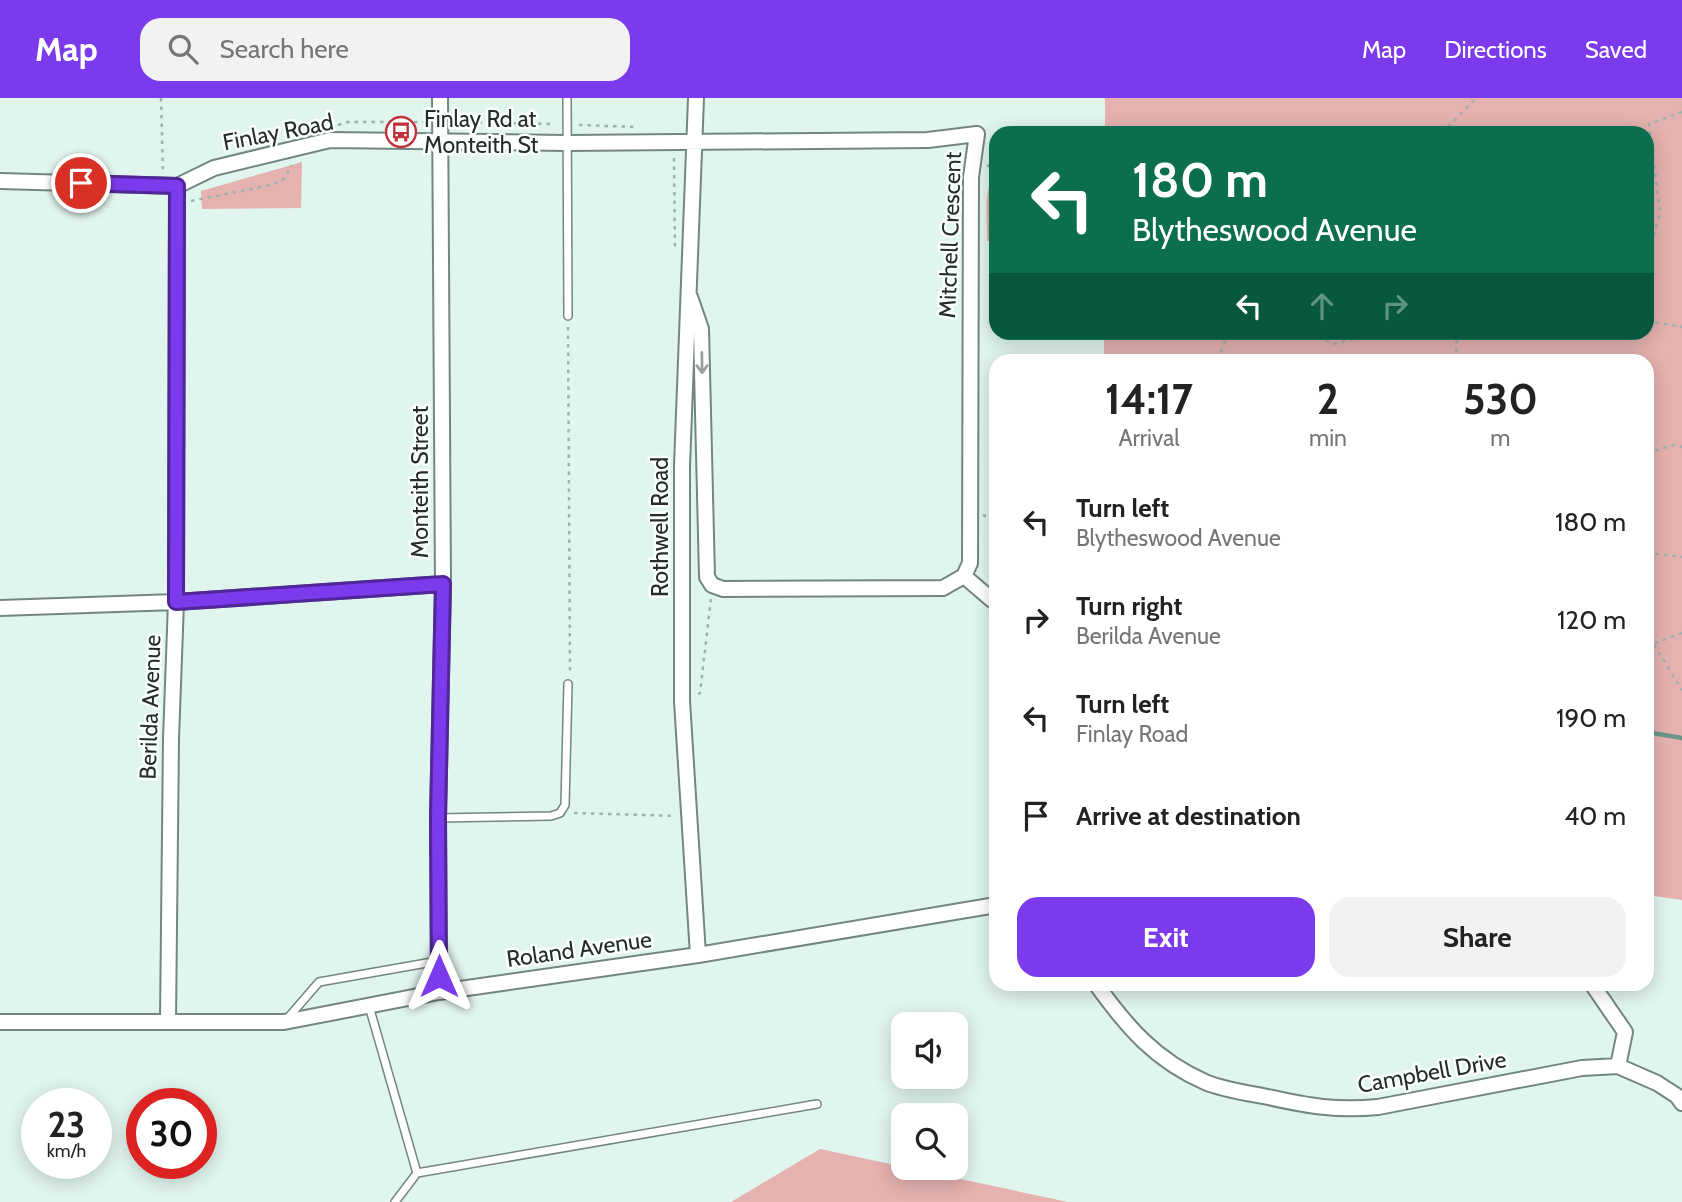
<!DOCTYPE html>
<style>
:root{--surface:#fff;--page:#f2f2f2;--text:#222;--muted:#767676;--accent:#7c3aed}
body{margin:0;font-family:Cabin,sans-serif;background:var(--page);color:var(--text);height:100vh;display:flex;flex-direction:column;font-size:26px;white-space:nowrap}
*{box-sizing:border-box;margin:0}
p{font-size:23px;color:var(--muted)}
.icon{flex:none;width:38px;height:38px;fill:none;stroke:currentColor;stroke-width:2;stroke-linecap:round;stroke-linejoin:round}
.map{position:relative;flex:1;overflow:hidden}
.panel{position:absolute;left:989px;top:256px;width:665px;height:637px;display:flex;flex-direction:column;background:var(--surface);border-radius:21px;box-shadow:0 4px 18px #0003}
.panel>*{flex:none}
.hud{position:absolute;left:989px;top:28px;width:665px;height:214px;border-radius:21px;box-shadow:0 4px 18px #0003;background:#0b6e4f;color:#fff;overflow:hidden}
.controls{position:absolute;left:891px;top:914px;display:grid;gap:14px}
.controls a{display:grid;place-items:center;width:77px;height:77px;border-radius:14px;background:var(--surface);box-shadow:0 4px 18px #0003;font-size:35px}
.speed{position:absolute;left:21px;top:990px;display:flex;gap:14px;font-size:35px;font-weight:700;text-align:center}
.speed>*{display:grid;place-content:center;width:91px;height:91px;border-radius:50%;background:var(--surface);box-shadow:0 4px 18px #0003;line-height:1}
.speed small{font-size:18px;font-weight:400}
.speed .limit{border:10px solid #d22;background:#fff;color:#111}
.pin{position:absolute;display:grid;place-items:center;width:60px;height:60px;color:#fff;margin:-30px;border:4px solid #fff;border-radius:50%;box-shadow:0 2px 7px #0007}
.me{position:absolute;width:77px;margin:-38px;rotate:0deg;stroke-linejoin:round;filter:drop-shadow(0 0 5px #0008)}
.turn{display:flex;align-items:center;gap:24px;height:147px;padding:0 28px;font-size:32px}
.turn .icon{width:91px;height:91px;stroke-width:2.5}
.turn b{display:block;font-size:49px;line-height:60px}
.lanes{display:flex;align-items:center;height:66px;padding:0 28px;background:#0003;justify-content:center;gap:35px;direction:ltr}
.lanes .off{opacity:.35}
.eta{display:flex;justify-content:space-evenly;align-items:center;height:119px;text-align:center}
.eta b{font-size:42px;font-weight:700;line-height:49px}
.action{display:flex;gap:14px;margin-top:auto;padding:14px 28px}
.action a{flex:1;height:80px;border-radius:21px;background:var(--accent);color:#fff;font-size:28px;font-weight:700;line-height:80px;text-align:center}
.action a+a{background:var(--page);color:var(--text)}
ul{padding:0;list-style:none}
li{display:flex;align-items:center;gap:21px;height:98px;padding:0 28px}
li div{flex:1}
li b{display:block;font-size:26px}
li em{font-style:normal}
header{display:flex;align-items:center;gap:42px;box-sizing:border-box;height:98px;padding:0 35px;background:var(--accent);color:#fff}
header strong{font-size:33px}
nav{display:flex;gap:38px;margin-inline-start:auto;font-size:24px}
.search{width:490px;height:63px;background:var(--page);display:flex;align-items:center;gap:18px;box-sizing:border-box;padding:0 24px;border-radius:21px;color:var(--muted);font-size:26px}
.map>svg:first-child{display:block}
.green{fill:#e5b2af}
.lines{fill:none;stroke-linecap:round;stroke-linejoin:round}
.stream{stroke:#6b958a;stroke-width:4.5}
.lane-casing{stroke:#748681;stroke-width:10}
.street-casing{stroke:#748681;stroke-width:18}
.path{stroke:#a1b1ad;stroke-width:2.5;stroke-dasharray:3.5 5;stroke-linecap:butt}
.lane{stroke:#fff;stroke-width:7}
.street{stroke:#fff;stroke-width:14}
.oneway{stroke:#9da0a0}
.route-casing{stroke:#51269a;stroke-width:18}
.route{stroke:#7c3aed;stroke-width:12}
.labels{text-anchor:middle;dominant-baseline:central;stroke-width:5;stroke-linejoin:round;paint-order:stroke}
.poi-label{font-size:23px;fill:#252d2b;stroke:#fafefd;text-anchor:start}
.street-label{font-size:23px;fill:#252d2b;stroke:#fafefd}
</style>
<header>
<strong>Map</strong>
<div class="search"><svg class="icon" aria-label="search" viewBox="0 0 24 24"><circle cx="10" cy="10" r="6"/><path d="M15 15l6 6"/></svg>Search here</div>
<nav><a>Map</a><a>Directions</a><a>Saved</a></nav>
</header>
<div class="map">
<svg width="1682" height="1104" viewBox="0 0 1682 1104">
<rect width="100%" height="100%" fill="#e1f5ef"/>
<path class="green" d="M1105 0H1682V802L1647 797V262H1104V235L1647 234V35H1105Z
M302 64 301 110 202 111 201 93Z
M996 73V143H987C988 121 982 92 996 73Z
M820 1051 1068 1104H731Z"/>
<g class="lines">
<path class="stream" d="M995 482H996
M1647 634 1682 640"/>
<g class="lane-casing">
<path id="lane" d="M567 0 568 218
M438 720 551 718 560 715 565 707 568 586
M369 908 417 1075 817 1006
M287 921 319 884 438 863
M395 1104 417 1075"/>
</g>
<g class="street-casing">
<path id="street" d="M696 0 682 368V603L698 857
M0 83 177 88 214 70 330 42 567 45 928 42 977 36 971 79 970 465 964 478 943 490 723 491 712 487 707 479 701 231 690 199
M964 478 992 502
M0 510 176 504 443 486
M1096 886C1127 929 1155 962 1205 984 1224 992 1248 995 1268 999 1309 1008 1336 1013 1378 1009L1582 970 1618 968 1657 985 1677 998 1682 1005
M1592 886 1625 934 1618 968
M439 894 438 720 443 486 440 0
M168 922 171 641 176 504 177 88
M0 924H284L439 894 698 857 996 807"/>
</g>
<path class="path" d="M161 0 163 75
M453 24 555 26
M338 27 348 24H426
M579 27 636 29
M1442 35 1476 0
M674 60 675 151
M987 67 996 73
M191 103 271 87 284 81 292 67
M1647 162 1660 114 1649 26 1682 14
M1647 223 1682 229
M568 229 570 576
M1311 234 1333 246 1384 234
M1455 234 1457 238 1456 262
M1218 262 1228 236
M1647 355 1673 347 1682 349
M983 417 996 423
M1647 455 1682 459
M1654 547 1682 592
M1647 548 1682 535
M698 596 700 595 711 500
M574 715 676 718"/>
<use href="#lane" class="lane"/>
<use href="#street" class="street"/>
</g>
<defs><path id="oneway-shaft" d="M-6 0H5M1.5-3L5.5 0L1.5 3" fill="none" stroke-width="1.6" stroke-linecap="round" stroke-linejoin="round" transform="scale(1.75)"/></defs>
<use class="oneway" href="#oneway-shaft" transform="translate(702 265) rotate(89)"/>
<g class="lines">
<g class="route-casing">
<path id="route" d="M81 85 177 88 176 504 443 486 438 720 439 878"/>
</g>
<use href="#route" class="route"/>
</g>
<defs>
<g id="bus-ring" transform="scale(1.575)"><circle r="9.5" fill="#fafefd" stroke="#c1313a" stroke-width="1.5"/><path d="M-5-6H5V4H4V6H2V4H-2V6H-4V4H-5ZM-3.5-4V0h7V-4ZM-3.5 1.2v1.5H-2V1.2ZM2 1.2v1.5H3.5V1.2Z" fill="#c1313a"/></g>
</defs>
<g fill-rule="evenodd">
<use href="#bus-ring" x="401" y="34"/>
</g>
<g class="labels">
<g class="poi-label">
<text x="424" y="21">Finlay Rd at<tspan x="424" dy="26">Monteith St</tspan></text>
</g>
<g class="street-label">
<text transform="translate(278 34) rotate(-11)">Finlay Road</text>
<text transform="translate(950 137) rotate(-88)">Mitchell Crescent</text>
<text transform="translate(420 384) rotate(-90)">Monteith Street</text>
<text transform="translate(660 429) rotate(-90)">Rothwell Road</text>
<text transform="translate(150 609) rotate(-88)">Berilda Avenue</text>
<text transform="translate(579 851) rotate(-8)">Roland Avenue</text>
<text transform="translate(1432 974) rotate(-10)">Campbell Drive</text>
</g>
</g>
</svg>
<div class="controls">
<a><svg class="icon" aria-label="sound" viewBox="0 0 24 24"><path d="M4 9h4l5-4v14l-5-4H4zM17 9q2 3 0 6"/></svg></a>
<a><svg class="icon" aria-label="search" viewBox="0 0 24 24"><circle cx="10" cy="10" r="6"/><path d="M15 15l6 6"/></svg></a>
</div>
<div class="speed"><div>23<small>km/h</small></div><div class="limit">30</div></div>
<div class="pin" style="left:81px;top:85px;background:#d93025"><svg class="icon" aria-label="arrive" viewBox="0 0 24 24"><path d="M6 21V4h12l-3 4 3 4H6"/></svg></div>
<svg class="me" style="left:439px;top:878px" viewBox="-20 -20 40 40"><path d="M0-17L14 15 0 8-14 15z" fill="#7c3aed" stroke="#fff" stroke-width="4"/></svg>
<div class="hud">
<div class="turn"><svg class="icon" aria-label="left" viewBox="0 0 24 24"><path d="M17 20v-9H6M10 6l-5 5 5 5"/></svg><div><b>180 m</b>Blytheswood Avenue</div></div>
<div class="lanes"><svg class="icon" aria-label="left" viewBox="0 0 24 24"><path d="M17 20v-9H6M10 6l-5 5 5 5"/></svg><svg class="icon off" aria-label="ahead" viewBox="0 0 24 24"><path d="M12 20V5M6 11l6-6 6 6"/></svg><svg class="icon off" aria-label="right" viewBox="0 0 24 24"><path d="M7 20v-9h11M14 6l5 5-5 5"/></svg></div>
</div>
<section class="panel">
<div class="eta">
<div><b>14:17</b><p>Arrival</p></div>
<div><b>2</b><p>min</p></div>
<div><b>530</b><p>m</p></div>
</div>
<ul>
<li><svg class="icon" aria-label="left" viewBox="0 0 24 24"><path d="M17 20v-9H6M10 6l-5 5 5 5"/></svg><div><b>Turn left</b><p>Blytheswood Avenue</p></div><em>180 m</em></li>
<li><svg class="icon" aria-label="right" viewBox="0 0 24 24"><path d="M7 20v-9h11M14 6l5 5-5 5"/></svg><div><b>Turn right</b><p>Berilda Avenue</p></div><em>120 m</em></li>
<li><svg class="icon" aria-label="left" viewBox="0 0 24 24"><path d="M17 20v-9H6M10 6l-5 5 5 5"/></svg><div><b>Turn left</b><p>Finlay Road</p></div><em>190 m</em></li>
<li><svg class="icon" aria-label="arrive" viewBox="0 0 24 24"><path d="M6 21V4h12l-3 4 3 4H6"/></svg><div><b>Arrive at destination</b></div><em>40 m</em></li>
</ul>
<div class="action"><a>Exit</a><a>Share</a></div>
</section>
</div>
